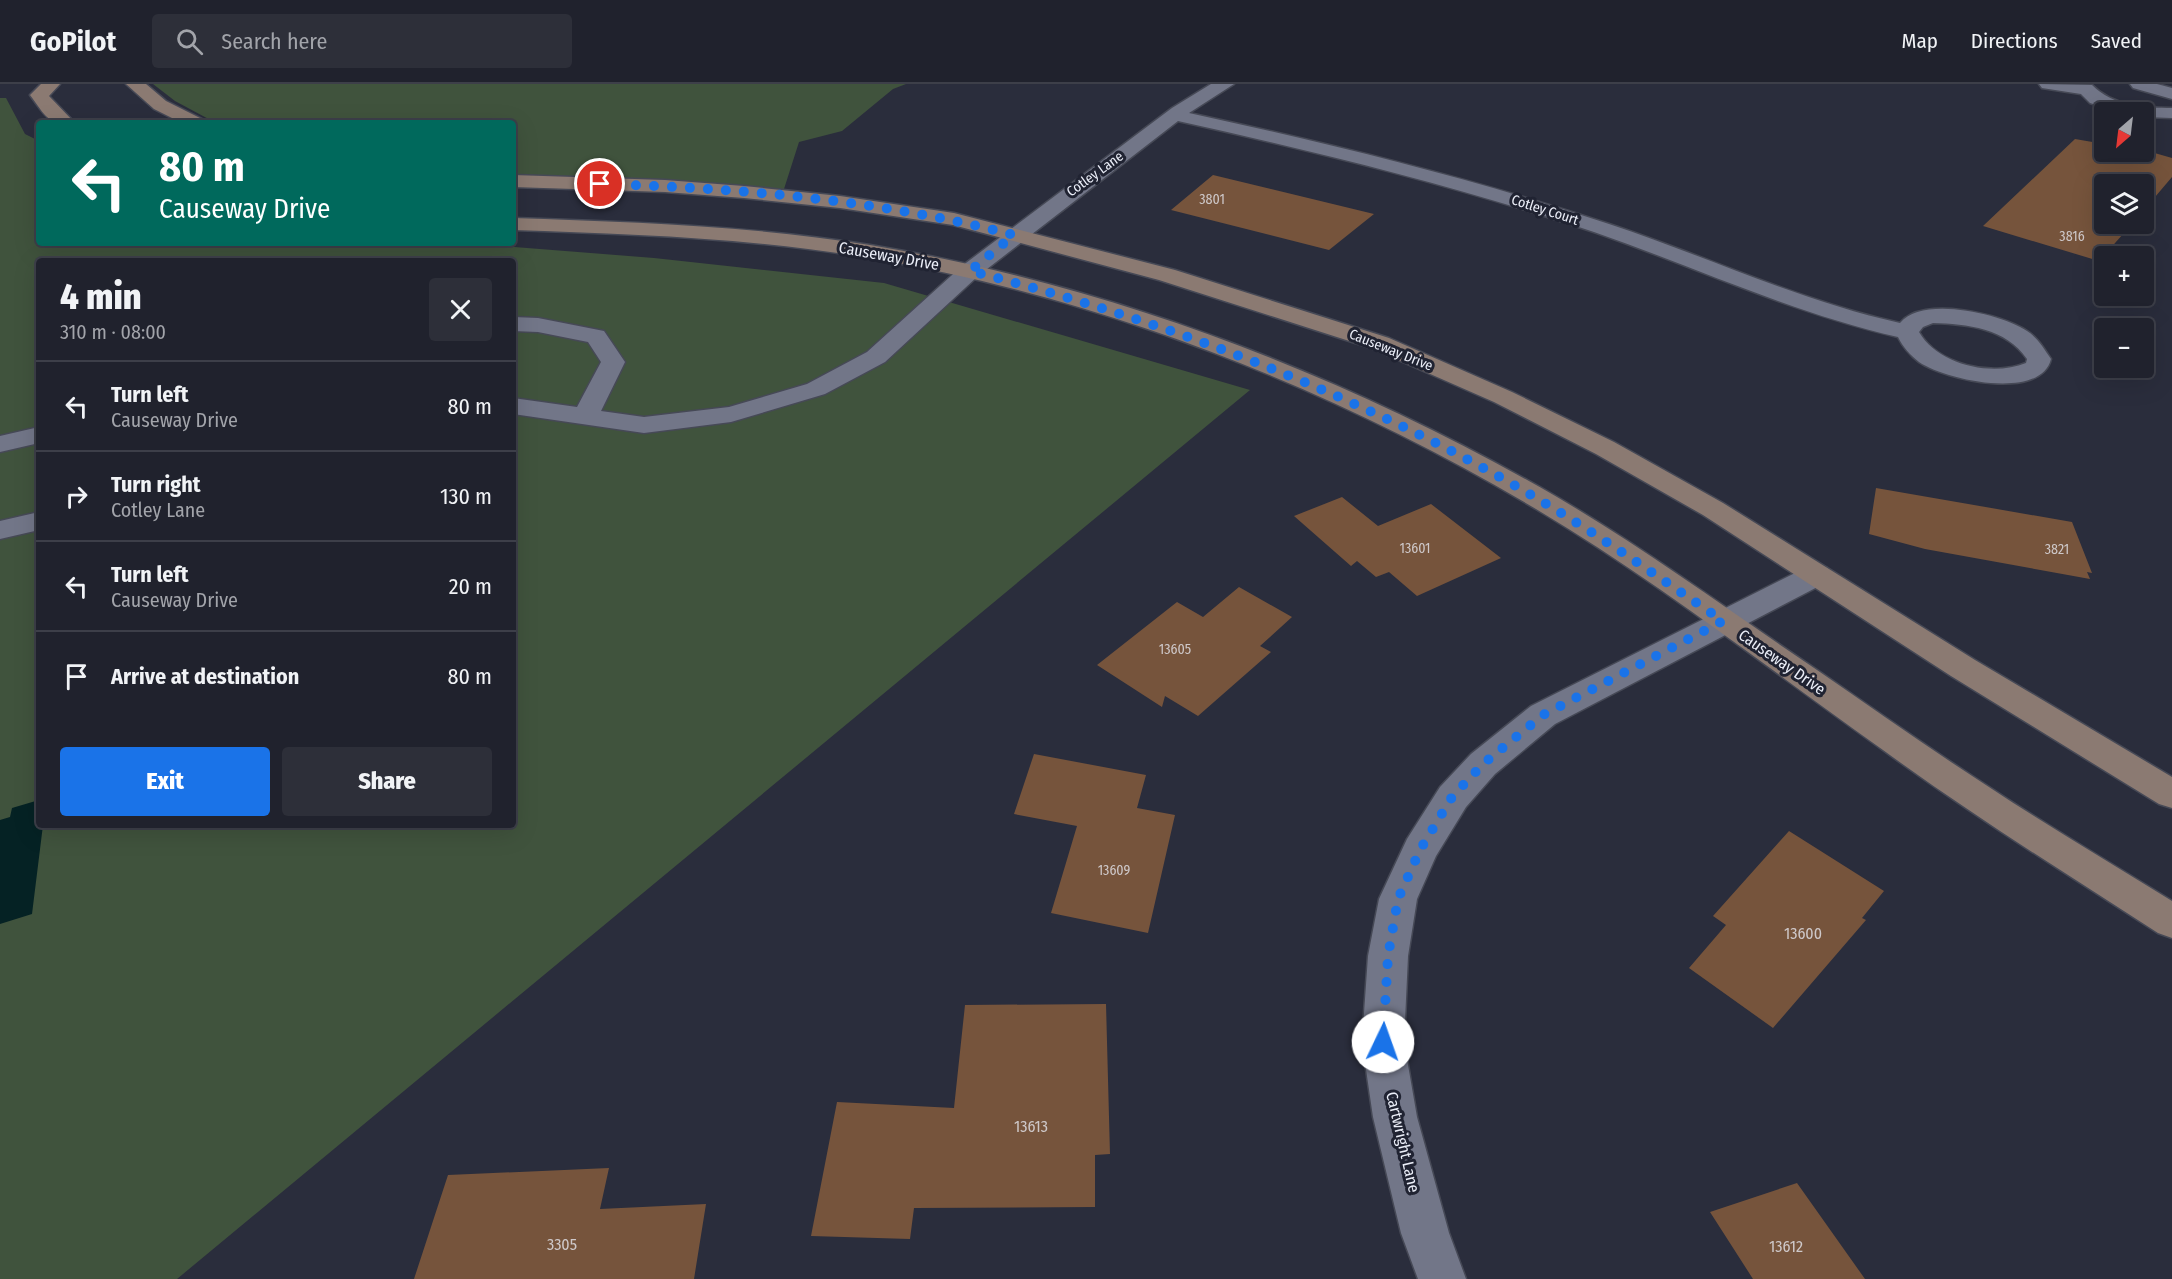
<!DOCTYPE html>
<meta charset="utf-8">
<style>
:root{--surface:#20222d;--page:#2d2f39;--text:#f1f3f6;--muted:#a2a4aa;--line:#3d3f49;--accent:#1a73e8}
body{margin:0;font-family:"Fira Sans Condensed",sans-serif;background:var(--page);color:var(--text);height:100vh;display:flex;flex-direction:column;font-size:22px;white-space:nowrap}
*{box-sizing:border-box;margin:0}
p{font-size:20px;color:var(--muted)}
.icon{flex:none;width:33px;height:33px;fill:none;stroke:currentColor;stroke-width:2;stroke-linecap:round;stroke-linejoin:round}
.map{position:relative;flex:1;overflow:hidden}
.sheet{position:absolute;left:36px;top:174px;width:480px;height:570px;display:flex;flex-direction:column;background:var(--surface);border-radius:6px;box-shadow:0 6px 24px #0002,0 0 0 2px var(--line)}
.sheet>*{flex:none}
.guide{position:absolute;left:36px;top:36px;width:480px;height:126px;border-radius:6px;box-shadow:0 6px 24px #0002,0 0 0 2px var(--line);background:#00695c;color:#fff;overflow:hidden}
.needle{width:39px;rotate:208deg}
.fabs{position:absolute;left:2094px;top:18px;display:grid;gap:12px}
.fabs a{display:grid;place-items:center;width:60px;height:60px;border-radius:6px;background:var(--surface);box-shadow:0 6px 24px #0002,0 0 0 2px var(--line);font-size:30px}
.pin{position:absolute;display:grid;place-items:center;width:51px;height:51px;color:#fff;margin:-26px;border:3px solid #fff;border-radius:50%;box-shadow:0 2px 6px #0007}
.me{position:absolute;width:66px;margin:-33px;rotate:3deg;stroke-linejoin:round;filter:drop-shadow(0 0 4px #0008)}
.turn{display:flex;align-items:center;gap:21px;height:126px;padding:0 24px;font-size:27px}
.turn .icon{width:78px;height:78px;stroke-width:2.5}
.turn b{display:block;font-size:42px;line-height:51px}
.round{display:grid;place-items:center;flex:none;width:63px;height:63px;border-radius:6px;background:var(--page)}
.headline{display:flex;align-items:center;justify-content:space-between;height:102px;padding:0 24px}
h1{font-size:36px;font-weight:800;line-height:45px}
.action{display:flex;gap:12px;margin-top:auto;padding:12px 24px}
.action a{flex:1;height:69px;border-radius:6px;background:var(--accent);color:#fff;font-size:24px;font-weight:800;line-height:69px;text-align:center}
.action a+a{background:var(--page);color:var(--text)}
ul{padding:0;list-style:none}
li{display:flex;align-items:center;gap:18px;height:90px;padding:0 24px;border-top:2px solid var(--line)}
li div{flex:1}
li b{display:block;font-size:22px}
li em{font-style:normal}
header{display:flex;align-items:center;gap:36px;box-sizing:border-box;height:84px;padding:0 30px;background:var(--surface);border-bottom:2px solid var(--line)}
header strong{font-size:28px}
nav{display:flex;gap:33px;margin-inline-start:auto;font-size:21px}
.search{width:420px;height:54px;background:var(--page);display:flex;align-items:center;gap:15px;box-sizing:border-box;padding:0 21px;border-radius:6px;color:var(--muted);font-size:22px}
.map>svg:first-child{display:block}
.green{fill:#40533d;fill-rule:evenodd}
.water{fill:#052224}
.building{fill:#76543c}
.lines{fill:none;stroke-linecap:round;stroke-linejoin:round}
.lane-casing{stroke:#464956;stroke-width:3}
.street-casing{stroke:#464956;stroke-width:3}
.secondary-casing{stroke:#464956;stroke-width:3}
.lane{fill:#727688;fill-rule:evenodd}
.street{fill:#727688;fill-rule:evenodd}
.secondary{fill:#8b7a72;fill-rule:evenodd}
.route{stroke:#1a73e8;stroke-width:10;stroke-dasharray:0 18}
.labels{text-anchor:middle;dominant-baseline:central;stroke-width:6;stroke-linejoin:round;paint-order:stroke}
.far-street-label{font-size:14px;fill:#ebeef8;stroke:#202332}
.number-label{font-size:14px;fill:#cec8c9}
.street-label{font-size:16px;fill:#ebeef8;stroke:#202332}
.near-number-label{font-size:16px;fill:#cec8c9}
</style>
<header>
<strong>GoPilot</strong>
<div class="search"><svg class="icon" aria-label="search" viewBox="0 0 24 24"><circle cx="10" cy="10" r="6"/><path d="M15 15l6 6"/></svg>Search here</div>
<nav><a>Map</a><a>Directions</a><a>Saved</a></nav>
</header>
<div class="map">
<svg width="2172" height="1195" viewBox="0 0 2172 1195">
<rect width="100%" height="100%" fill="#2a2d3c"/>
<path class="green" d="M153 0H906L893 5 842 47 799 58 784 105 513 91V39H216L175 17Z
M0 14H6L25 50 39 57V159H464L654 174 884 199 1250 306 177 1195H0ZM39 177H513V741H39Z"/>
<path class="water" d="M39 716V741H43L32 830 0 840V736L10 733 12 724Z"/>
<path class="building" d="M2075 55 2104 60V68L2144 66 2172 74V93L2144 126V100H2104V140H2132L2099 177 1983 142Z
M1213 91 1374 130 1329 166 1171 126Z
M1876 404 2072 438 2092 489 2087 488 2090 495 1925 465 1869 450Z
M1342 413 1378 442 1431 420 1501 474 1417 512 1389 488 1376 493 1357 477 1351 482 1294 432Z
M1239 503 1292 533 1260 562 1271 568 1198 632 1165 612 1162 623 1097 581 1177 518 1203 533Z
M1034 670 1146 691 1137 724 1175 731 1148 849 1051 829 1077 742 1014 730Z
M1789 747 1884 807 1862 834 1866 836 1773 944 1689 884 1726 841 1713 832Z
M1106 920 1110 1070 1095 1071V1123L914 1124 910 1155 811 1152 837 1018 954 1024 965 921Z
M609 1084 600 1125 706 1120 694 1195H414L448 1091Z
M1797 1099 1865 1195H1753L1710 1128Z"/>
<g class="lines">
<g class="lane-casing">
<path id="lane" d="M970 180 978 182 981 187 978 192 885 278 825 310 731 338 644 349 513 330V314L577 323 601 278 588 258 538 248 513 247V233L538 234 604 247 625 278 601 327 644 333 729 323 807 300 867 268 962 182Z
M39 343V359L0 368V352Z
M39 428V446L0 455V437Z"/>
</g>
<g class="street-casing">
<path id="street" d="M1211 0H1234L1189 29C1331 60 1471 94 1609 140 1706 172 1800 217 1900 239 1922 211 2002 230 2027 247 2038 254 2044 265 2051 275 2041 317 1945 296 1919 278 1910 271 1903 263 1898 253 1793 229 1695 183 1594 148 1457 102 1318 68 1178 37L978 192 970 194 962 192 959 187 962 182 1172 24ZM1933 239C1967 240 2006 244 2027 275L2026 279C1992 293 1938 281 1919 248L1923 243Z
M2039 0 2092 1C2113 22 2144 24 2172 24V34L2144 33V28H2118L2090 19 2081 10 2042 4Z
M2130 0H2157L2172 4V15L2133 4Z
M1816 481 1827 484 1831 491 1827 498 1555 640 1495 690 1466 723 1436 772 1417 815 1408 872 1404 958 1417 1033 1449 1149 1466 1195H1418L1401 1149 1373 1033 1362 958 1368 872 1379 815 1407 755 1440 703 1471 670 1531 622 1805 484Z"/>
</g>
<g class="secondary-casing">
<path id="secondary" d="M41 0H60L49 12 75 39C46 39 47 34 30 11Z
M126 0H146L166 17 202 35 205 39H182L154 25Z
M513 91 665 96 744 102 840 112 954 129 1175 186 1389 254 1512 308 1614 358 1723 419 1975 576 2172 693V724L2159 720 1951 592 1703 431 1596 370 1494 318 1371 264 1159 196 953 141 840 124 744 114 665 108 513 103Z
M513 134C632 138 752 142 870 161 1111 201 1346 291 1557 413 1647 466 1731 528 1817 586 1875 626 1933 667 1992 705 2051 744 2112 780 2172 817V854L2158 849C2065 789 1972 731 1883 666 1769 585 1657 497 1536 425 1333 304 1104 214 870 174 752 154 632 150 513 146Z"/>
</g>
<use href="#lane" class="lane"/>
<use href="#street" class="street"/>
<use href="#secondary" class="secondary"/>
</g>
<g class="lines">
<path class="route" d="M600 100C738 104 880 116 1014 151L970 187C1159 235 1343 304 1514 401 1586 442 1654 490 1723 537L1543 631 1483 680 1452 713 1420 766 1398 815 1388 872 1383 958"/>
</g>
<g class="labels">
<g class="far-street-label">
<text transform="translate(1095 90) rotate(-36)">Cotley Lane</text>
<text transform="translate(1545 126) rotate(18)">Cotley Court</text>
<text transform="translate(1391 266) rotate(22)">Causeway Drive</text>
</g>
<g class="number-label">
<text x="1212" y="115">3801</text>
<text x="2072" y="152">3816</text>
<text x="1415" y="464">13601</text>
<text x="2057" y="465">3821</text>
<text x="1175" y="565">13605</text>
<text x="1114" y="786">13609</text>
</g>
<g class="street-label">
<text transform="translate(889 172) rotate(10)">Causeway Drive</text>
<text transform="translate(1782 578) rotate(35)">Causeway Drive</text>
<text transform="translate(1403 1058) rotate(77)">Cartwright Lane</text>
</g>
<g class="near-number-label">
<text x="1803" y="849">13600</text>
<text x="1031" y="1042">13613</text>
<text x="562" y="1160">3305</text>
<text x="1786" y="1162">13612</text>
</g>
</g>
</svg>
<div class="fabs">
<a><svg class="needle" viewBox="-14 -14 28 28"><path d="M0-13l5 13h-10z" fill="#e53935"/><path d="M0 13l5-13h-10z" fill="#a2a4aa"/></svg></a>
<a><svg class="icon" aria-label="layers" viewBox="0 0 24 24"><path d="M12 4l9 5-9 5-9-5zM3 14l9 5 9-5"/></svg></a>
<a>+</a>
<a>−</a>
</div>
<div class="pin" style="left:600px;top:100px;background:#d93025"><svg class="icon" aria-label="arrive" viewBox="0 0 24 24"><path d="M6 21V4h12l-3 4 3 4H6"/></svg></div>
<svg class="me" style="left:1383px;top:958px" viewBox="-20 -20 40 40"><circle r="19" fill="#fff"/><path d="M0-13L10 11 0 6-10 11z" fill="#1a73e8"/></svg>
<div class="guide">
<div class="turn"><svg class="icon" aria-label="left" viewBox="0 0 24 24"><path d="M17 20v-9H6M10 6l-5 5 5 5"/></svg><div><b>80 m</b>Causeway Drive</div></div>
</div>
<section class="sheet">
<div class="headline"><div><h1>4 min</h1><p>310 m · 08:00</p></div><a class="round"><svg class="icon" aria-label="close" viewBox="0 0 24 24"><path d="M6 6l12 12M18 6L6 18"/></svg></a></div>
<ul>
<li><svg class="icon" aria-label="left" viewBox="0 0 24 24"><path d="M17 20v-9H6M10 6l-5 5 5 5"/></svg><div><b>Turn left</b><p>Causeway Drive</p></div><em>80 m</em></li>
<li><svg class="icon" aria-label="right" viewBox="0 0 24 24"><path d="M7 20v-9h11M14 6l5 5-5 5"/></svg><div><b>Turn right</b><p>Cotley Lane</p></div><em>130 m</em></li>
<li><svg class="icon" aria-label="left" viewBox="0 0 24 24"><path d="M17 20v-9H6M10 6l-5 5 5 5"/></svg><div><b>Turn left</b><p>Causeway Drive</p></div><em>20 m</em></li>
<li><svg class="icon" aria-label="arrive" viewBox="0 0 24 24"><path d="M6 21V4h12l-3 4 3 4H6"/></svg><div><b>Arrive at destination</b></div><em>80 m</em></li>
</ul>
<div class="action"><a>Exit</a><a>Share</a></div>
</section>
</div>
